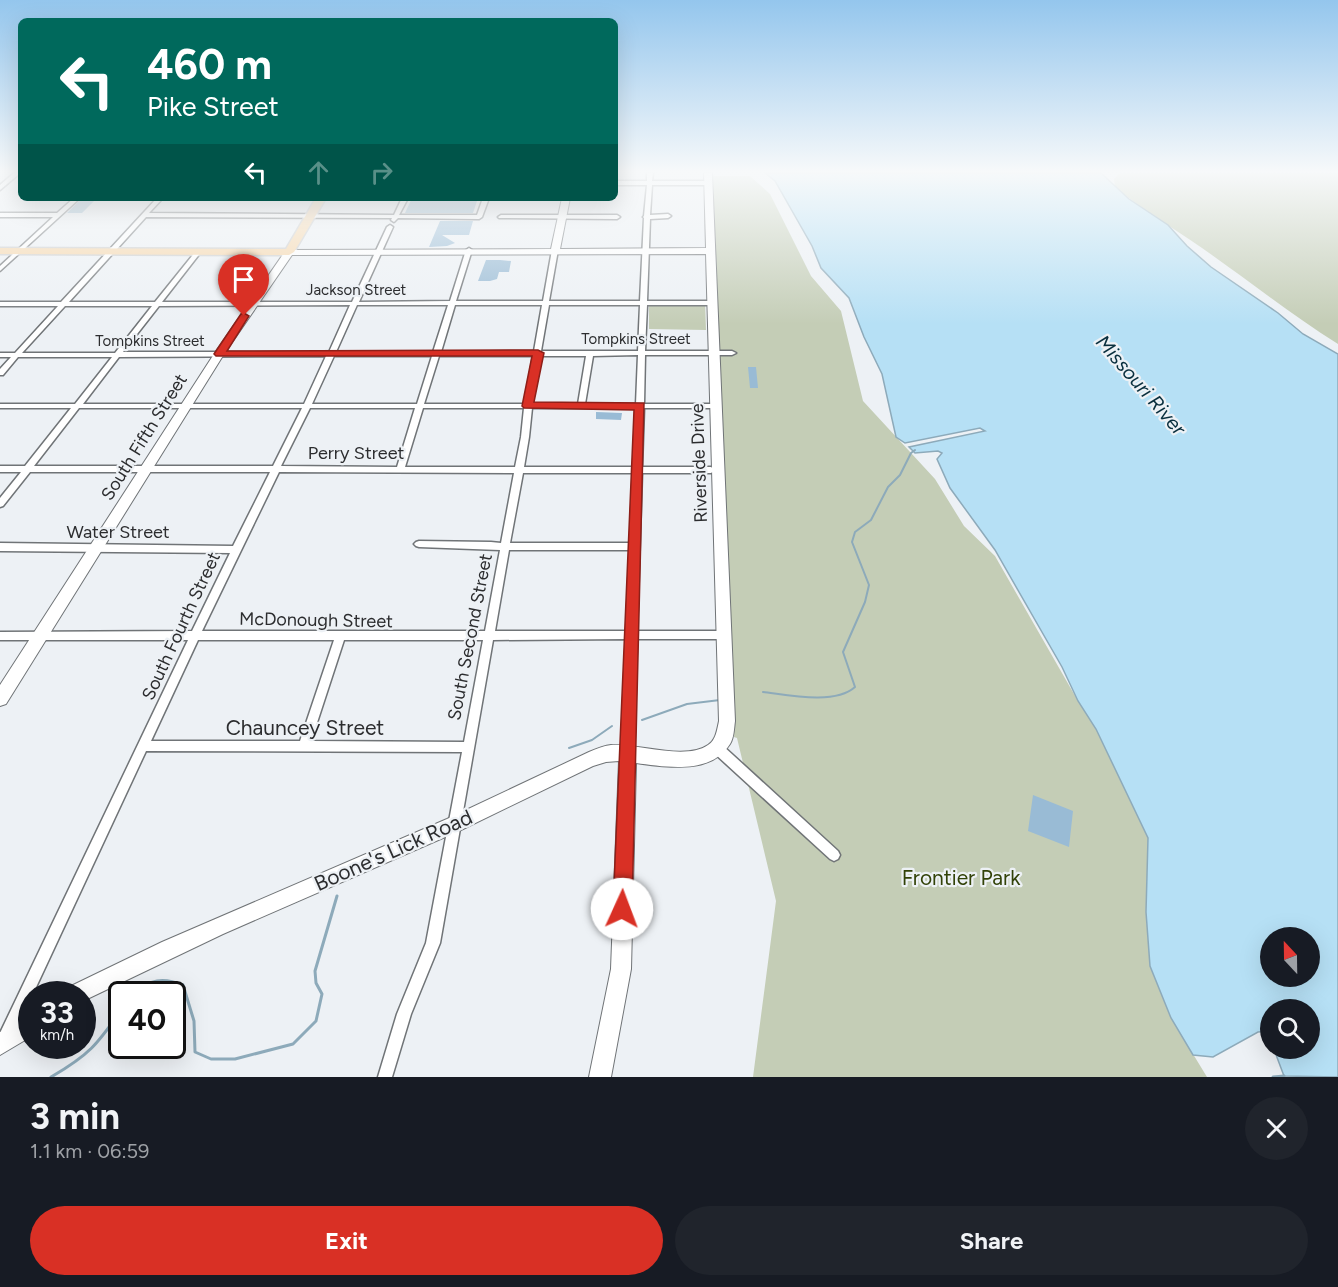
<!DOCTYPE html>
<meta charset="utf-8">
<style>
:root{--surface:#171b24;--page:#20242c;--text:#f1f3f6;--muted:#9ea1a6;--accent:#d93025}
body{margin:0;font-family:Figtree,sans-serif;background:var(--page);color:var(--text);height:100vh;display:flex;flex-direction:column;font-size:22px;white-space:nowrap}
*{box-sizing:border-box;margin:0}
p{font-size:20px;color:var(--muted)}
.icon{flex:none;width:33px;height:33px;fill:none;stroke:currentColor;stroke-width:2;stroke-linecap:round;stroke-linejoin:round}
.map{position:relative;height:1077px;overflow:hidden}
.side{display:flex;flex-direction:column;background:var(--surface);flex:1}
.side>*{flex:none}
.hud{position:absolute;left:18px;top:18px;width:600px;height:183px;border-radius:9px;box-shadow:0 6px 24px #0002;background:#00695c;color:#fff;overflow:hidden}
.needle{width:39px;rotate:338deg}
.controls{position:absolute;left:1260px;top:927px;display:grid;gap:12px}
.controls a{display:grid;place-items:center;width:60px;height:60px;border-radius:50%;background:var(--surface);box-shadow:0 6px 24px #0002;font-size:30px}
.speed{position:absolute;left:18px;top:981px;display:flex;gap:12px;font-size:30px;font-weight:700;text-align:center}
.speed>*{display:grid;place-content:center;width:78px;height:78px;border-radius:50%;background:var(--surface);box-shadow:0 6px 24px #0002;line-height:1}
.speed small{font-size:15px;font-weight:400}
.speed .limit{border:3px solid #111;border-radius:9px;background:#fff;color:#111}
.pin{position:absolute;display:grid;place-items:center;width:51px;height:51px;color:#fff;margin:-62px -26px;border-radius:50% 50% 50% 0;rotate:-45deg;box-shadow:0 0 6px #0007}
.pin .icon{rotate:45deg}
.me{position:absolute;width:66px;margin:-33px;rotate:2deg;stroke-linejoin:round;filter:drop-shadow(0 0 4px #0008)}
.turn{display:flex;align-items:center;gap:21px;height:126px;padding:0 30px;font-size:27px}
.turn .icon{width:78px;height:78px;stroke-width:2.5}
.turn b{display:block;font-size:42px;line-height:51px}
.lanes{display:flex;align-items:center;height:57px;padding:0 30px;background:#0003;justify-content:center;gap:30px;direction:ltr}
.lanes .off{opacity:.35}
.round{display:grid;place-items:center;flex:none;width:63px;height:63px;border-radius:32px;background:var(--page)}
.head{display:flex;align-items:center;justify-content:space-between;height:102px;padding:0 30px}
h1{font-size:36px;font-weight:700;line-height:45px}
.button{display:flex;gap:12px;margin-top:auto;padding:12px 30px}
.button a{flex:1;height:69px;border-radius:36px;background:var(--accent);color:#fff;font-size:24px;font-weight:700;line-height:69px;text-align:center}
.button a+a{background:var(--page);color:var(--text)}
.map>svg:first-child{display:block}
.green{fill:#c4cdb6}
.water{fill:#b6e0f5;stroke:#8daaba;stroke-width:1.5;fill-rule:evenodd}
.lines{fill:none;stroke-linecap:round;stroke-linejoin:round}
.stream-far1{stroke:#8daaba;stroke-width:2}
.stream{stroke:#8daaba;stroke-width:3}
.building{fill:#99bbd5}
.street-casing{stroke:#707477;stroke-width:3}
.secondary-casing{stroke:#707477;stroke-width:2}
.primary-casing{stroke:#cccdcd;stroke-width:3}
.street{fill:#fff;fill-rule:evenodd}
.secondary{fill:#fff;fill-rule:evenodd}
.primary{fill:#f7d6a9;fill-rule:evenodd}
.route{fill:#d93025;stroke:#8d1f18;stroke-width:1.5}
.labels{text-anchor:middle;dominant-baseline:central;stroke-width:4.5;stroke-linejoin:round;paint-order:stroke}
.far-street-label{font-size:15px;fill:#2c2d2f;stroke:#edf1f5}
.street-label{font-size:18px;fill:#2c2d2f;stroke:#edf1f5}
.water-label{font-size:20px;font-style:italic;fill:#092f3e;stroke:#edf1f5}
.near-street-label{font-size:21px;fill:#2c2d2f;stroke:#edf1f5}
.near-park-label{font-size:21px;fill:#324208;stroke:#edf1f5}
</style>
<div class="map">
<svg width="1338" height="1077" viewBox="0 0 1338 1077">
<rect width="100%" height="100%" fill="#edf1f5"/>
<path class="green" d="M1120 173H1338V344C1290 314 1248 280 1202 248 1173 228 1143 210 1115 187L1114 179Z
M713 176H750L770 194 811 276 841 311 863 401 935 479 964 526 995 556 1078 701 1096 729 1148 838 1146 912 1150 966 1171 1018 1207 1077H753L776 901 737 738 734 737Z
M649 301H705L706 330 649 329Z"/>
<path class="water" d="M765 173H1101L1129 199 1168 225 1187 246 1211 267 1278 313 1303 334 1338 354V1077L1284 1076 1275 1052 1279 1049 1310 1048V1010H1270V1031L1258 1032 1213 1057 1193 1055 1171 1018 1150 966 1146 912 1148 838 1096 729 1078 701 1062 667 995 550 950 488 937 459 942 453 938 451 915 453 909 447 985 431 980 428 905 443 896 437 882 374 864 337 849 298 821 268 812 246 775 181ZM1270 938H1310V976H1270Z"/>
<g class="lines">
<path class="stream-far1" d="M763 692C788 695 835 705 855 687L843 652 865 602 869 585 852 542 855 532 871 520 888 487 900 475 911 453 915 450
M642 720 687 704 720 700
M569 748 592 740 612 726"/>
<path class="stream" d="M134 994C150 979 163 977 183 985L194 1021 195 1052 211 1059H235L293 1044 316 1021 322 994 316 983 315 971 337 896
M51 1077C89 1055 97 1045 122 1009
M1273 1077 1284 1076"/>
</g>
<path class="building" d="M82 198H97L82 213H67Z
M412 198H478L473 213H405Z
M440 221H473L469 235H442L455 243 447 246 429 247Z
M486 260H500L511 261 509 272H499L497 279 490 281H478Z
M748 367H756L758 388H750Z
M596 412 622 413 621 420 596 419Z
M1033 795 1073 811 1069 847 1028 831Z"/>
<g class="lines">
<g class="street-casing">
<path id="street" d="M14 173H20L0 190V185Z
M647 173H653L652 181H708L711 183 708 185H652L650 215 668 214 671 216 668 218 650 219 647 301H712L715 303 712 305H647L645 351H732L736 353 732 355H645L644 404H716L720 406 716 408H644L642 467H711L715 470 711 473H642L637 631H723L727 632 728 635 727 638 723 639H637L634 754 632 758 628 759 624 758 622 754 627 639 493 640 440 943 411 1014 392 1077H378L397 1014 426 943 462 752 146 751 11 1041 6 1043 1 1041V1031L188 640H0V632L192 631 230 553 0 551V543L233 546 270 472H30L3 506 0 507V498L21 472H0V466H25L71 408H0V404H75L112 357H18L3 375H0V369L11 357H0V353H15L58 306H0V302H61L157 198H163L149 213 394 215 402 198H408L399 215H477L483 198H489L482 217 479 219 398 218 394 222 391 220 392 218 146 217 69 302H155L196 251 198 250 201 252 162 302H352L387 227 390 225 393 227 359 302 450 301 466 250 469 248 472 250 456 301H543L552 250 555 248 558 250 549 301H640L644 218 643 217 644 216 647 185H615V181H647ZM350 305 329 352H123L159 306ZM357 305H448L433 352H336ZM455 305H542L534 351 441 352ZM549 305H640L638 351H541ZM65 306H152L115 353H22ZM638 355 636 404H585L593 356ZM326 356 304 404H83L119 357ZM334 356H432L417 404H312ZM439 356H533L525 404H424ZM540 356H586L578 404H532ZM79 408H302L273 466H34ZM310 408H415L397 467 281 466ZM423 408H524L521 437 515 467H405ZM532 408H636L634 467H524L529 437ZM279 472 514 473 501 543 491 542 419 541 416 542 414 544 416 546 419 547 500 550 485 631H202ZM523 473H633L631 543H510ZM509 550H630L627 631H495ZM198 640H334L300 741H151ZM344 640H483L464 742 311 741Z
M74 198H80L0 271V266L53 217H0V213H57Z
M501 215H617L620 217 617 219 499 218 498 217Z
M718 744 722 745 838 851 840 855 838 859 834 861 830 859 714 753 712 749 714 745Z"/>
</g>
<g class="secondary-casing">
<path id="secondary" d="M704 173H712L735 721C734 728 734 738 730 744 711 775 666 767 636 763L631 969 611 1077H589L611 969 619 761 606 762 593 766 459 831 223 934 83 1001 82 994H66L69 987 162 942 447 819 589 752C596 749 603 746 611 745 637 743 685 761 708 745 716 740 717 730 719 721L706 254 292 255 224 354 6 704 0 706V685L214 354 286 250 551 249 562 198H570L560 249 706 248Z
M32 1013V1036L0 1055V1032Z"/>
</g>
<g class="primary-casing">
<path id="primary" d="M316 198H326L294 252 289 255 0 254V248L286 249Z"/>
</g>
<use href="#street" class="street"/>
<use href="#secondary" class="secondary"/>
<use href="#primary" class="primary"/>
</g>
<linearGradient id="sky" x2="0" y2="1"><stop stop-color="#94c6ed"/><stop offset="0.53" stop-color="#f7f9fa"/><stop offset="1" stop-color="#f7f9fa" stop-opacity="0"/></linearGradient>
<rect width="1338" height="324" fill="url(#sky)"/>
<path class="route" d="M244 313 249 316 227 351 538 350 544 353 534 402 644 403 632 909 629 916 622 918 616 916 613 909 634 410 524 408 522 406 532 356H216L214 354 241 314Z"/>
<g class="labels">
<g class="far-street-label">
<text x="356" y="290">Jackson Street</text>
<text x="636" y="339">Tompkins Street</text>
<text x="150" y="341">Tompkins Street</text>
</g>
<g class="street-label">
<text transform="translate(144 437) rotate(-58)">South Fifth Street</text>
<text x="356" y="453">Perry Street</text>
<text transform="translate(699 463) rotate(-92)">Riverside Drive</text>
<text x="118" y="532">Water Street</text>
<text transform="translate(316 620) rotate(1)">McDonough Street</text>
<text transform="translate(181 626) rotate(-65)">South Fourth Street</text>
<text transform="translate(470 637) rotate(-79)">South Second Street</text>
</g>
<g class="water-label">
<text transform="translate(1141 385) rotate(49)">Missouri River</text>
</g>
<g class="near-street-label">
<text x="305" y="727">Chauncey Street</text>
<text transform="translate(393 850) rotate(-24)">Boone's Lick Road</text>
</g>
<g class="near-park-label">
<text x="961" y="877">Frontier Park</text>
</g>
</g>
</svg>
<div class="controls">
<a><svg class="needle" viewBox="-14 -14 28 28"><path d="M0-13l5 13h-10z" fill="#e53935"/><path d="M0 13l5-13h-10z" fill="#9ea1a6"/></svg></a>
<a><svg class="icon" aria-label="search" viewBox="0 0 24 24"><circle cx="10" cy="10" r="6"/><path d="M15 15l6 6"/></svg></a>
</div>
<div class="speed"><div>33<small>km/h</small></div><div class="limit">40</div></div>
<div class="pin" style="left:244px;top:316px;background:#d93025"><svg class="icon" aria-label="arrive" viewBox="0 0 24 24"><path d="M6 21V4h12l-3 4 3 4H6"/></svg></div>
<svg class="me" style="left:622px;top:909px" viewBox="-20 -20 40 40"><circle r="19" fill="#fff"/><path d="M0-13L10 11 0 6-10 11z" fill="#d93025"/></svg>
<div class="hud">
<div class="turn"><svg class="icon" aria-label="left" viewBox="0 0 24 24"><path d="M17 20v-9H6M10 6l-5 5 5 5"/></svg><div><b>460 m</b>Pike Street</div></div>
<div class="lanes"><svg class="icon" aria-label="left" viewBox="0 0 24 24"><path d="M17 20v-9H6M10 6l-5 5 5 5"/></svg><svg class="icon off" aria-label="ahead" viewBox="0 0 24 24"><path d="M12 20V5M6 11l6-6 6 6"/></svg><svg class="icon off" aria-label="right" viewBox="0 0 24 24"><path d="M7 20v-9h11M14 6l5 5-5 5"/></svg></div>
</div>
</div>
<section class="side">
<div class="head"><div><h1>3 min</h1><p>1.1 km · 06:59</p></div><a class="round"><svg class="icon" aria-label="close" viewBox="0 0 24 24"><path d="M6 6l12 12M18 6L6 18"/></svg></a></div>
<div class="button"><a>Exit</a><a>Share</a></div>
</section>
